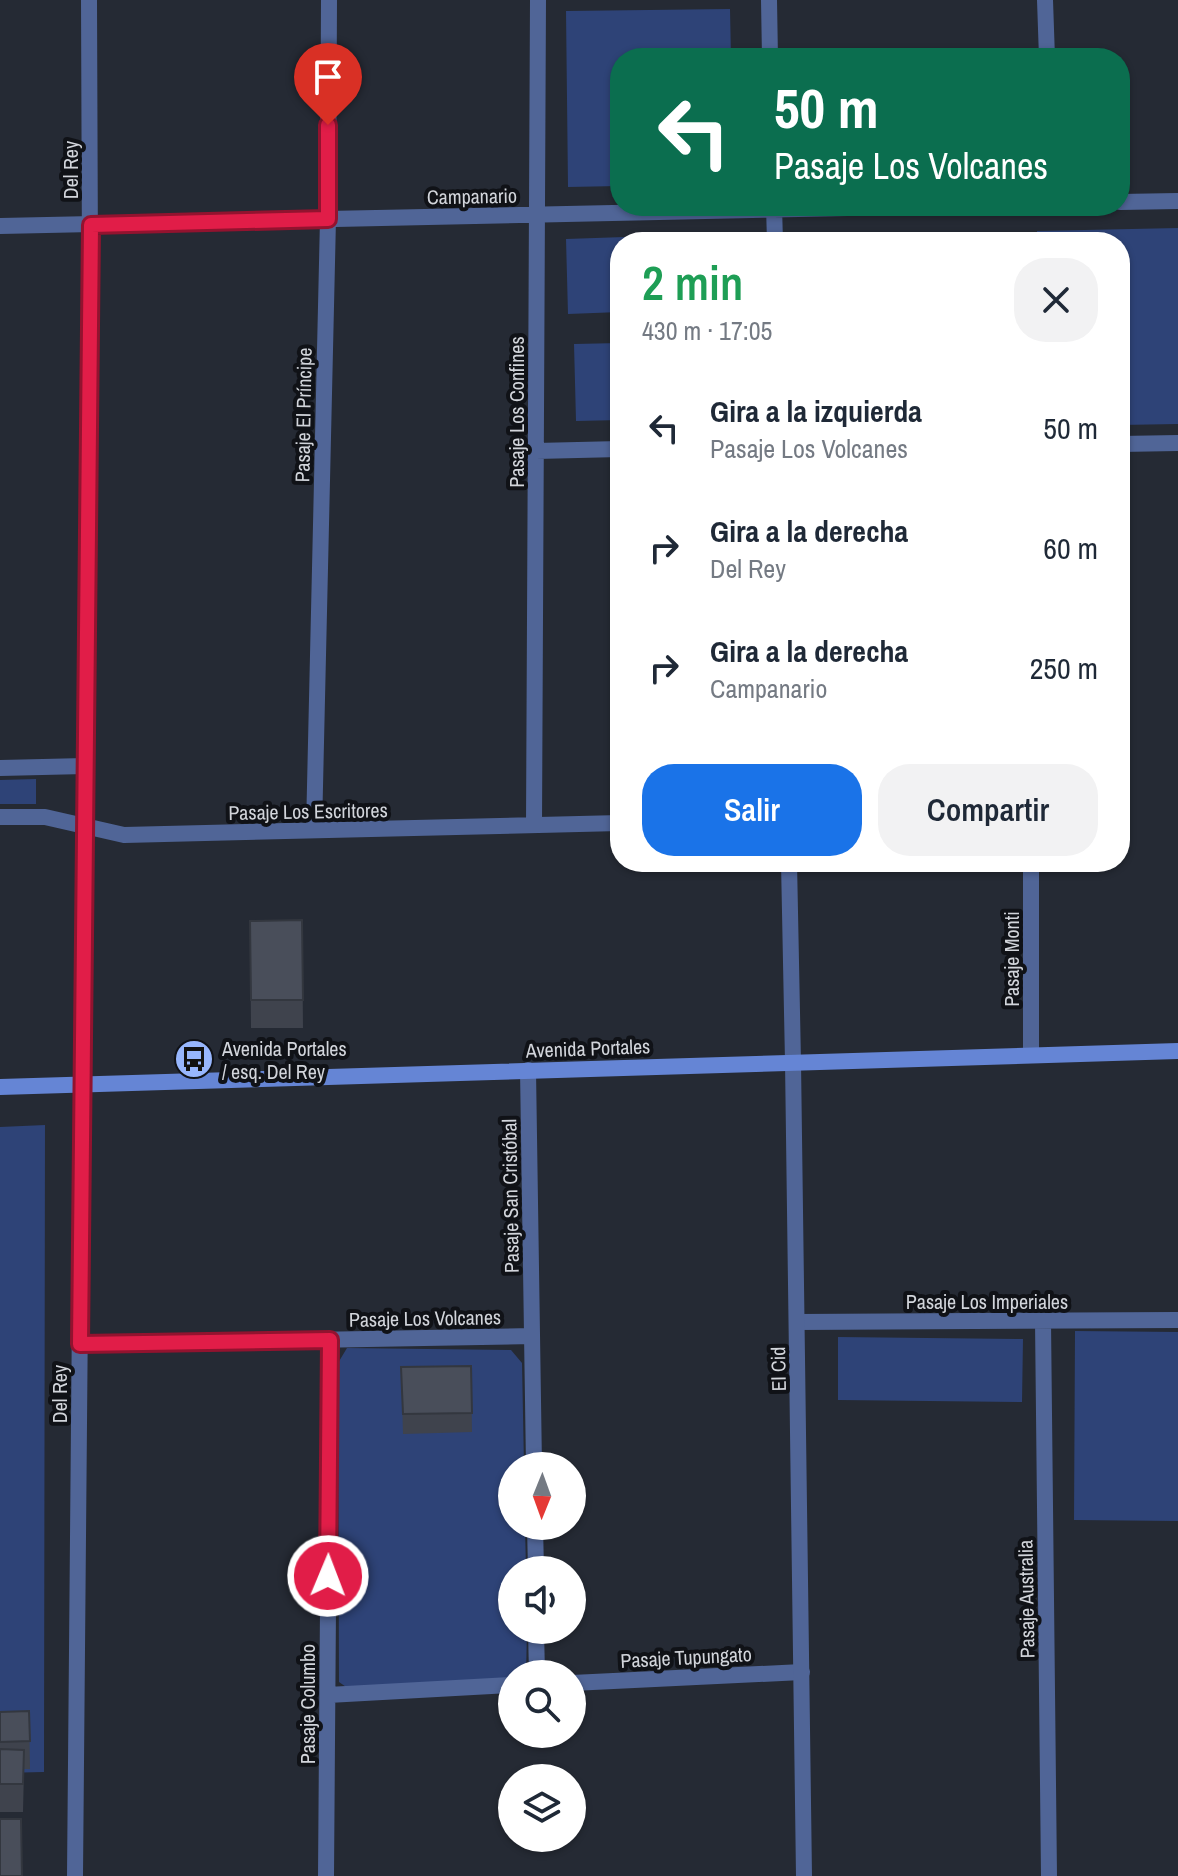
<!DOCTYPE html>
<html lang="es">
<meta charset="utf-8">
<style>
:root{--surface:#fff;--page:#f2f2f3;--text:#1f2937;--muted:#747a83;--accent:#1a73e8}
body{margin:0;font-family:"Archivo Narrow",sans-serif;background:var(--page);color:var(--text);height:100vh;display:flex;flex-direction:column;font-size:30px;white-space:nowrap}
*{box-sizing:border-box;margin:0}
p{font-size:26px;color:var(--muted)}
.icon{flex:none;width:44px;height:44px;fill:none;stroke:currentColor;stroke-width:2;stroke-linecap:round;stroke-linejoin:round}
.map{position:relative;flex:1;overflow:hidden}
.details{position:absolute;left:610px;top:232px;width:520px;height:640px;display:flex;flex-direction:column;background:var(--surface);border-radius:32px;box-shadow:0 2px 6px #0004}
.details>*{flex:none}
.guide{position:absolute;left:610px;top:48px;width:520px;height:168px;border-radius:32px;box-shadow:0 2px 6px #0004;background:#0b6e4f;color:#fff;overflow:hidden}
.needle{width:52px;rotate:181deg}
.buttons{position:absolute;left:498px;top:1452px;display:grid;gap:16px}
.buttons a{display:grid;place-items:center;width:88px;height:88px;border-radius:50%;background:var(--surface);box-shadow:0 2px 6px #0004;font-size:40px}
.pin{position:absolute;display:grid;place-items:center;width:68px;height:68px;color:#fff;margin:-82px -34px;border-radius:50% 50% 50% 0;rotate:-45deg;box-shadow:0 0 8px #0007}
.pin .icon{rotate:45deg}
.me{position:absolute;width:88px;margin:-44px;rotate:1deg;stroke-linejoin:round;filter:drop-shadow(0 0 6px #0008)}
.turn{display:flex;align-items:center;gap:28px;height:168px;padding:0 32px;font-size:36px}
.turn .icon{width:104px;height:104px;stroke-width:2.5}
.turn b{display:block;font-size:56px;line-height:68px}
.round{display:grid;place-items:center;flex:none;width:84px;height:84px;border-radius:32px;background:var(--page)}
.overview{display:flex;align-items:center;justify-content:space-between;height:136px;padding:0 32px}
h1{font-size:48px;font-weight:600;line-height:60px;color:#1e9e55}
.cta{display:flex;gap:16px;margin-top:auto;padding:16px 32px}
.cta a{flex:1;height:92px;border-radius:32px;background:var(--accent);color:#fff;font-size:32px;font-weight:600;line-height:92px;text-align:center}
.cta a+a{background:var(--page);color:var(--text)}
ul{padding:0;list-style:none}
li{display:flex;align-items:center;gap:24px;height:120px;padding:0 32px}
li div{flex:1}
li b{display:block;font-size:30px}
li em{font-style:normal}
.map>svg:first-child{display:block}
.green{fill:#2e4377}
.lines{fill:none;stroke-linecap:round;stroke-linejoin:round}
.minor{stroke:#506597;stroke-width:16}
.tertiary{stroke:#506597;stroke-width:16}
.secondary{stroke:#6585d5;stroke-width:16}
.wall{fill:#3f434d}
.building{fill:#494e5a;stroke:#33373f;stroke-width:2}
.route-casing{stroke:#92132f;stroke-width:20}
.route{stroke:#e11d48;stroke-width:14}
.labels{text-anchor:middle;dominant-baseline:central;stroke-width:8;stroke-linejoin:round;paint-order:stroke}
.street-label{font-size:20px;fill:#d2d5db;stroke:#101217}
.poi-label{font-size:20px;fill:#d2d5db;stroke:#101217;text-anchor:start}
</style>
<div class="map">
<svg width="1178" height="1876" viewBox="0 0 1178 1876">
<rect width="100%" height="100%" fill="#252a34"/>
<path class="green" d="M730 9 731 58H620V186L568 187 566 11Z
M1178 228V424L1120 425V242H1037V231Z
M741 233V242H620V312L568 314 566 239Z
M620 343V420L576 421 574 344Z
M36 779V804H0V780Z
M45 1125 44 1772 0 1773V1127Z
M1075 1331 1178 1332V1521L1074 1520Z
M838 1337 1023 1339 1022 1402 838 1400Z
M347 1348 511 1350 522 1363 524 1466H512V1526H525L526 1570H512V1630H527L526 1674H512V1678L349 1689 339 1682 338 1363Z"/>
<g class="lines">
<path class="minor" d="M769 0 770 58
M1045 0 1047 58
M1120 202 1178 201
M774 206 775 242
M0 226 945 206
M1120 444 1178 443
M536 451 620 449
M0 768 85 766
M0 817H45L124 835 620 823
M534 825 538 0
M314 830 328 219 329 0
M789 862 793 1062
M1031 862V1055
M528 1070 534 1466
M1043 1321 1049 1876
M797 1322 1178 1320
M80 1344 532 1336
M535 1526 536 1570
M536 1630 537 1674
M572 1683 802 1672
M328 1695 512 1685
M75 1876 82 1084
M326 1876 330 1340"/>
<path class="tertiary" d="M793 1062 804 1876
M82 1084 90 261 89 0"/>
<path class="secondary" d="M0 1087 1178 1051"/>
</g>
<path class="wall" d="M302 920 303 1028H251L250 921Z
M471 1366 472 1432 403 1434 401 1367Z
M29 1711 30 1769H24L23 1812H0V1712Z"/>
<path class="building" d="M302 920 303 1000H251L250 921Z
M471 1366 472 1413 403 1414 401 1367Z
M29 1711 30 1741 0 1742V1712Z
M0 1749 24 1750 23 1784H0Z
M0 1819H21L22 1876H0Z"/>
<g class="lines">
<g class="route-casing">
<path id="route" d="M328 125V219L91 225 80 1344 330 1340 328 1576"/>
</g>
<use href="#route" class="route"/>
</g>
<defs>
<g id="bus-disc" transform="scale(2)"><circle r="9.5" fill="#97b6fd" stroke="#101217"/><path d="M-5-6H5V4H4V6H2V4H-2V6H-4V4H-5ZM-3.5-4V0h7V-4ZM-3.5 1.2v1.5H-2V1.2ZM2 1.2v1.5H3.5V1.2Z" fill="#111"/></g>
</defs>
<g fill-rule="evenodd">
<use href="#bus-disc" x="194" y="1059"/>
</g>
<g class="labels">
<g class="street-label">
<text transform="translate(70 170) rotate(-90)">Del Rey</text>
<text transform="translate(472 196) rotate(-1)">Campanario</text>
<text transform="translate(516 412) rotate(-90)">Pasaje Los Confines</text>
<text transform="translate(303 415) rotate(-89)">Pasaje El Príncipe</text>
<text transform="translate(308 811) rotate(-1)">Pasaje Los Escritores</text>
<text transform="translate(1011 959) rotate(-90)">Pasaje Monti</text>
<text transform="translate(588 1048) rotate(-2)">Avenida Portales</text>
<text transform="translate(510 1196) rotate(-91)">Pasaje San Cristóbal</text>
<text x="987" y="1301">Pasaje Los Imperiales</text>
<text transform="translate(425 1318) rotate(-1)">Pasaje Los Volcanes</text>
<text transform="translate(778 1369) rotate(-91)">El Cid</text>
<text transform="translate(59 1394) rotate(-90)">Del Rey</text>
<text transform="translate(1026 1599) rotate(-91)">Pasaje Australia</text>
<text transform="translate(686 1657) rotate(-3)">Pasaje Tupungato</text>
<text transform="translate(307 1704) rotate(-90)">Pasaje Columbo</text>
</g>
<g class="poi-label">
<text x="222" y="1048">Avenida Portales<tspan x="222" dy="23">/ esq. Del Rey</tspan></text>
</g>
</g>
</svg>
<div class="buttons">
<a><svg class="needle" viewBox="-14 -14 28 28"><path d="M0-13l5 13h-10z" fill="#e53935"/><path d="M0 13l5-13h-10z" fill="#747a83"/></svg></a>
<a><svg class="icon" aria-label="sound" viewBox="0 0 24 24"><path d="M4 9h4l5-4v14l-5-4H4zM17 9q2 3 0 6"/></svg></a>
<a><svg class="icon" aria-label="search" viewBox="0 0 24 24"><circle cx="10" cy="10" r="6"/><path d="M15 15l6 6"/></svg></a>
<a><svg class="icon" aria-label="layers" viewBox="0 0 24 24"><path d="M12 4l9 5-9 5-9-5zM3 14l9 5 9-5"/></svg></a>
</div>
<div class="pin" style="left:328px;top:125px;background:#d93025"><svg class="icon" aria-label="arrive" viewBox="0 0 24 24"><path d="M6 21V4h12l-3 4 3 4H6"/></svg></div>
<svg class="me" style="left:328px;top:1576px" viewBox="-20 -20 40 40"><circle r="17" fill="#e11d48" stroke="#fff" stroke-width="3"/><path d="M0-11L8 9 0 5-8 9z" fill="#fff"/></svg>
<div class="guide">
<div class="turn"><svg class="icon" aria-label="left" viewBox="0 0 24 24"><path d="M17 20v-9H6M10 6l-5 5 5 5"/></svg><div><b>50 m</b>Pasaje Los Volcanes</div></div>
</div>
<section class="details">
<div class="overview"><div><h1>2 min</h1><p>430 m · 17:05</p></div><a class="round"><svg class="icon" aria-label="close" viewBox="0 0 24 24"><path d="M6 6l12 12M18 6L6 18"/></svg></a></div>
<ul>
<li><svg class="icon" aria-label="left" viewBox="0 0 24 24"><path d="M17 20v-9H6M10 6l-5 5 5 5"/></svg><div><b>Gira a la izquierda</b><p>Pasaje Los Volcanes</p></div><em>50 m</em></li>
<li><svg class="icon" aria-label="right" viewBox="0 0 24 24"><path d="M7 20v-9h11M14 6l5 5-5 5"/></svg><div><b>Gira a la derecha</b><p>Del Rey</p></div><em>60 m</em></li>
<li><svg class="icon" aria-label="right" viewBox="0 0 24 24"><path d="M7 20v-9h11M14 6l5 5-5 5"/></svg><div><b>Gira a la derecha</b><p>Campanario</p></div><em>250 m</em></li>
</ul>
<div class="cta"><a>Salir</a><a>Compartir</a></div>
</section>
</div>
